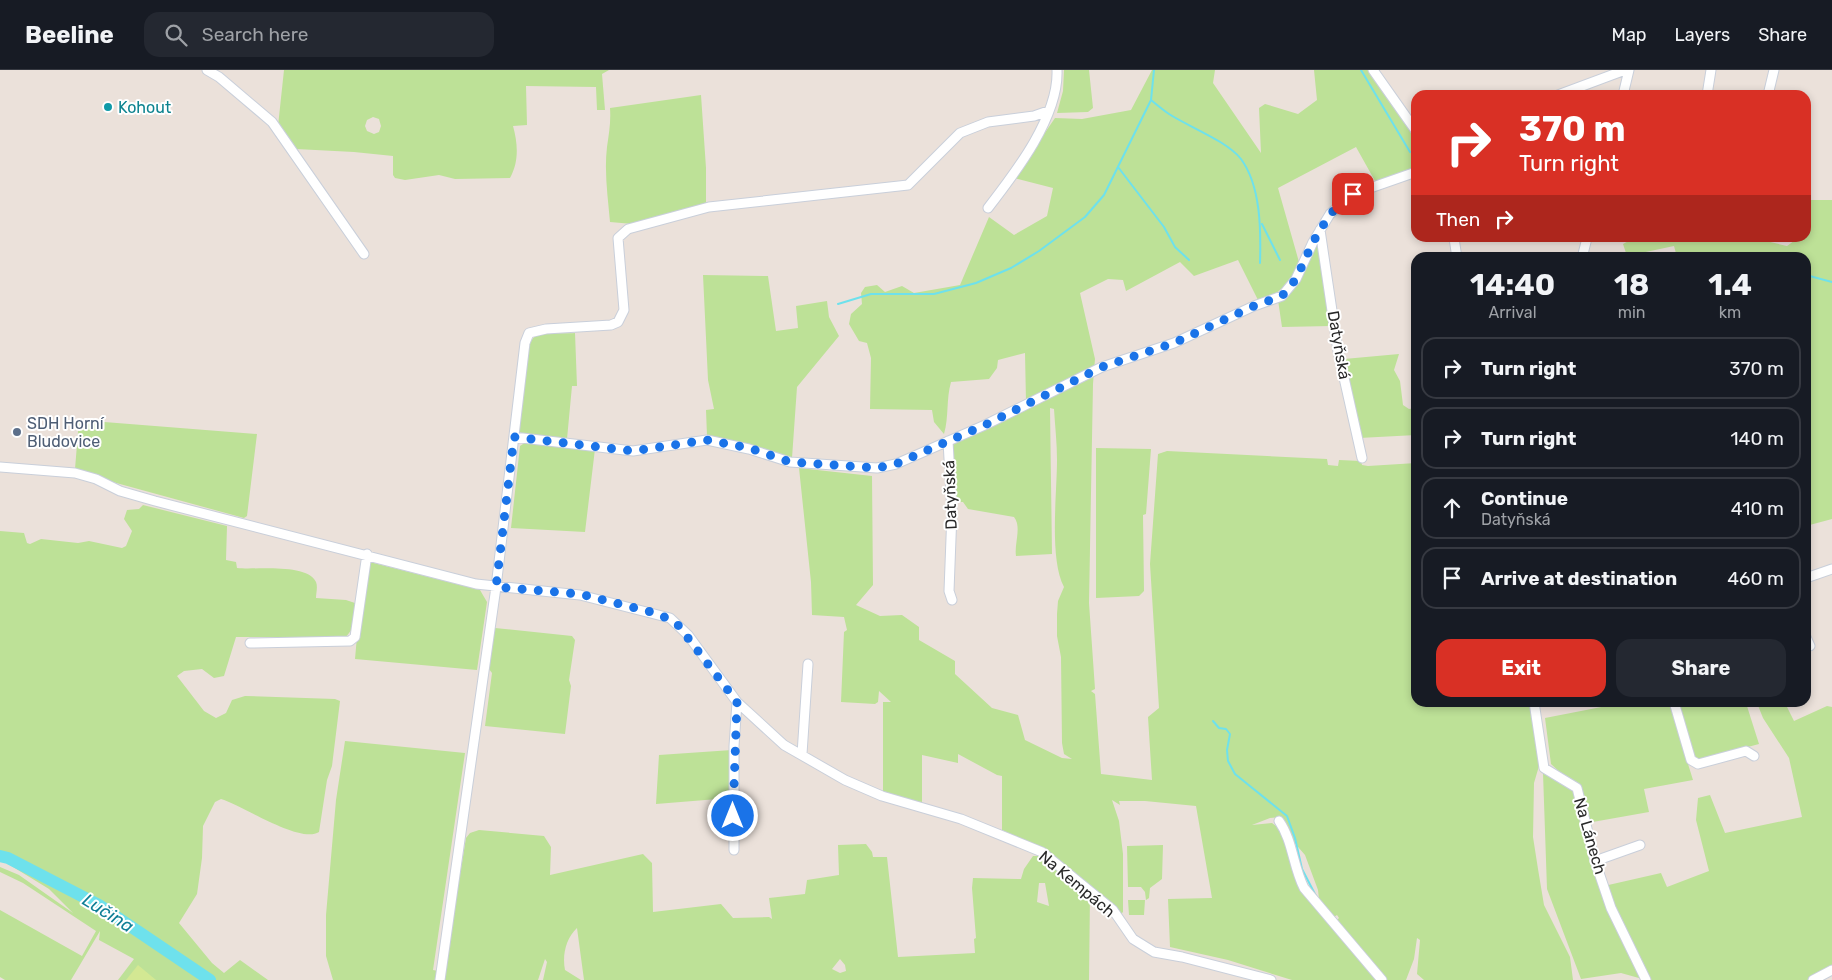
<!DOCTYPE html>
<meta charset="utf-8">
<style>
:root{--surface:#171b24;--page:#242831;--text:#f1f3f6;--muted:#9ea1a6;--line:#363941;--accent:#d93025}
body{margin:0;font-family:Rubik,sans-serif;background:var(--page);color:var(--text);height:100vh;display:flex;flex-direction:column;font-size:19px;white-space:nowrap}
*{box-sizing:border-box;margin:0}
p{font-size:16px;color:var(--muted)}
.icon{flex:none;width:28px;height:28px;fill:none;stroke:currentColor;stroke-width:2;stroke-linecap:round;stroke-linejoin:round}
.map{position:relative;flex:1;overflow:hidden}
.drawer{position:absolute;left:1411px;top:182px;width:400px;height:455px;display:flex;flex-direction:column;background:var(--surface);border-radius:15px;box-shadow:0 2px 8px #0003}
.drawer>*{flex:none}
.hud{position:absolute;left:1411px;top:20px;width:400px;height:152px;border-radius:15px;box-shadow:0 2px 8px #0003;background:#d93025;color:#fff;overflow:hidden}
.pin{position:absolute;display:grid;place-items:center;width:42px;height:42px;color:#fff;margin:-21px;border-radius:10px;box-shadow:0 2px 8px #0006}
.me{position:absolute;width:55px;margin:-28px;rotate:0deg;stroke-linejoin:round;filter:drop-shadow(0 0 4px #0008)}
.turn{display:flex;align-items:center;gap:18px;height:105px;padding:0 25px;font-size:22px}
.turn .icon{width:65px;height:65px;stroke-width:2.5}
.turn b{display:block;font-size:35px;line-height:42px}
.then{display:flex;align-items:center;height:48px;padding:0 25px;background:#0003;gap:10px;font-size:19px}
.eta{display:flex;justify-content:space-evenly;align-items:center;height:85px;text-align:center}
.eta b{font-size:30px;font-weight:700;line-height:35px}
.primary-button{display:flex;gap:10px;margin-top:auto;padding:10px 25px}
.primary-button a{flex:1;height:58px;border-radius:15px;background:var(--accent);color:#fff;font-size:20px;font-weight:700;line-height:58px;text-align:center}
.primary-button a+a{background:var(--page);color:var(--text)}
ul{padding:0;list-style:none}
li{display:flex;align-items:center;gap:15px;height:62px;margin:0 10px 8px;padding:0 15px;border:2px solid var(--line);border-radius:15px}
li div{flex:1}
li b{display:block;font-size:19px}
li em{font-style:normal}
header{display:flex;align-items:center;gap:30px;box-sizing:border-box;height:70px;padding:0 25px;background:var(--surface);border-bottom:1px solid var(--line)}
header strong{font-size:24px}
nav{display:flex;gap:28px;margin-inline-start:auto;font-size:18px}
.search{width:350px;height:45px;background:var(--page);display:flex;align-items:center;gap:12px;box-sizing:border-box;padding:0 18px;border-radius:15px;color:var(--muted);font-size:19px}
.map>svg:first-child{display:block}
.green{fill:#bde197;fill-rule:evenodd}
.pitch{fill:#d3e893}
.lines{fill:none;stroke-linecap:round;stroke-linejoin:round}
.stream{stroke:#6ee1ec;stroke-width:2}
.river{stroke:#6ee1ec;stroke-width:12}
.minor-casing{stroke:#c9cfda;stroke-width:11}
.minor{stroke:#fff;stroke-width:9}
.route{stroke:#1a73e8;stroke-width:9;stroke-dasharray:0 16.2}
.culture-dot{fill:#0f9aa8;stroke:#fff;stroke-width:2}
.service-dot{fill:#5c6f8a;stroke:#fff;stroke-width:2}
.labels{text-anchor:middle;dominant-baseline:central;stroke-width:4;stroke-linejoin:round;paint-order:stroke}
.culture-label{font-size:16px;fill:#0d838f;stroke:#fff;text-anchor:start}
.street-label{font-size:16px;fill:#292929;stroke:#fff}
.service-label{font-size:16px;fill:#4e5e75;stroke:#fff;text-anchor:start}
.water-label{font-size:18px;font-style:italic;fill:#0f7f96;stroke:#fff}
</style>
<header>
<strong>Beeline</strong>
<div class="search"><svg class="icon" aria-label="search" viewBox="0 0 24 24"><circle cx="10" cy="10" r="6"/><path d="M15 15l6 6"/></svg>Search here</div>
<nav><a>Map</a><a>Layers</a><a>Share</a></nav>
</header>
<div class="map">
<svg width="1832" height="910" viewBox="0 0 1832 910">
<rect width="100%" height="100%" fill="#ebe1da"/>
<path class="green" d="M284 0H609L602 4 605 40H597L596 17 526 16 527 55 513 56C518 74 519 92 510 108L455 109 439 105 405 110 395 108 393 105V86L354 82 296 79 278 56ZM373 47 379 49 381 56 379 62 374 64 367 61 365 56 367 50Z
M1064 0H1089L1093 38 1088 42 1057 43 1063 21Z
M1152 0H1215L1213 13 1261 83 1259 38 1265 34 1298 44 1317 30 1314 0H1373L1416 62V98L1409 104 1375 111 1356 77 1278 118 1299 192C1288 215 1283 221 1259 232L1238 190 1194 206 1180 192 1126 221 1123 210 1108 209 1080 223 1095 289 1093 314 1089 533 1095 619 1091 621 1095 624 1101 704 1152 710 1148 647 1159 638 1150 494 1158 384 1167 381 1327 389 1328 395 1338 396 1339 390 1361 391 1362 395 1368 396 1416 393V632L1530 633 1539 696 1534 713 1533 767 1538 799 1544 835 1570 887 1573 910H1424L1417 904 1420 870 1417 868 1414 889 1406 910H1387L1337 850 1339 848 1337 845 1334 847 1319 829 1318 820 1305 785 1292 770 1286 753 1281 747 1270 748 1252 755 1272 753 1281 760 1298 812 1381 910H1292L1228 890 1170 877 1168 829 1212 828 1196 736 1145 731H1119L1120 735 1112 730 1119 751 1123 784V842L1121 844 1117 842 1084 811 1090 824 1089 910H584L577 858C566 868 562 885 565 900L581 910H543L547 892 545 889 538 910H333L326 886V845L336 730 345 671 465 683 433 900 444 902 466 768 470 763 479 760 544 766 551 777 550 805 643 784 652 793 653 842 721 834 733 848 769 847 772 849 769 828 805 824 807 810 839 805 838 775 866 774 872 782 873 787H887L898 887 975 883 974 869 976 868 972 818 973 808 1021 809 1024 799 1033 786H1041L1040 777 1002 760V706L997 705 958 684V693L922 685V734L883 721V632H891L879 621 878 632 875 634 841 632 844 562 847 560 844 547 812 545 811 512 799 398 872 406 873 515 856 535 880 546 902 545 919 557V570L955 591V604L992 638 1018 645 1025 670 1062 688 1072 689 1064 684 1062 673 1061 587 1057 566V544L1058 531 1064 517C1049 489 1057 424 1057 390 1057 373 1055 356 1054 339L1050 338 1052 484 1016 486C1014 474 1022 457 1014 447L968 439 963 432H956L952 374 1026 332 1025 283 998 290 997 298 989 309 951 312C946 329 949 347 944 364L934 352 932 340 870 339 871 288 867 273 859 271 849 254 851 244 862 234 861 223 865 217 877 215 885 222 902 216 914 223 960 215 989 147 1014 165 1047 146 1053 118 1014 108 1055 48 1082 49 1131 40ZM1039 813H1045L1049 836 1037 832ZM840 889 845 895 846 901 840 903 832 899Z
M701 25 706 98V133L633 154 610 152C608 128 604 102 607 77 609 63 611 52 610 38Z
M1806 130H1832V449L1806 456V188L1677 187 1674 176 1627 186 1623 174 1634 168H1753L1787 176 1798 168H1806Z
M1319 172 1331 256 1282 257 1278 230 1312 177Z
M703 205 768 206 776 261 798 258 796 236 827 231 829 247 839 266 797 317 792 388 718 367 707 366 706 340 714 339 708 310Z
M575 263 577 316H572L567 369 522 364 519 361C520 344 522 272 536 266 547 262 564 264 575 263Z
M1399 284 1394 300 1400 311 1403 335 1409 339 1416 338V365L1359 368 1357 344 1344 289Z
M79 350 257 364 247 446 244 448 109 411 75 399Z
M526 372 595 379 585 462 511 458 520 376Z
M1096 378 1151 379 1146 444 1143 445 1144 521 1139 526 1096 528Z
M143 435 227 456 226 490 236 492 237 498C255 500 307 493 316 512 318 517 316 523 316 528L346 530 355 533 352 559 346 567H236L224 606 214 608 202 599 184 601 177 606 204 641 216 648 226 643 232 630 245 626 335 629 340 631 332 696 327 710 319 762C300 774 242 735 221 729L215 732 203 756 202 788 197 824 179 853 212 893 224 903 240 890 268 910H118L134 889 99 870 100 861 71 910H5L0 907V840L82 886 96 861 23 813 0 802V797L19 805 73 843 49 819 0 789V461L24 463 27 473 30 474 41 469 78 473 89 471 122 478 126 476 132 461 124 449 127 440 139 439Z
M370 492 480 520 487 532 477 600 355 589 358 555Z
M495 558 572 566 575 570 569 610 571 616 565 664 485 656 492 603 489 599Z
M1622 633H1669L1693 710 1644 719 1649 742 1587 753 1604 816 1661 803 1667 817 1709 801 1696 750 1698 728 1710 725 1725 763 1802 747 1789 688 1763 648 1757 633H1785L1794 651 1827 636 1832 637V900L1813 910H1646L1621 903 1581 909 1547 819 1543 703 1577 722V718L1551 694 1545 648Z
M1677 633H1746L1759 674 1699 690 1693 684Z
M732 680 730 728 656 734 659 685Z
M1163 775 1162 809 1150 818 1149 828 1146 830 1145 822 1141 817H1128L1127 776Z
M1128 830H1145L1144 845H1129Z"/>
<path class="pitch" d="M138 895 156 910H126Z"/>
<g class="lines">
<path class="stream" d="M1361 0 1410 82
M1151 30C1157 35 1163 40 1169 44 1189 57 1227 71 1241 89 1261 116 1261 161 1260 193
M1118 97 1164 157 1175 177 1189 190
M1262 154 1280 190
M1806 205 1832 212
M838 234 871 224H934L976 213 1011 198 1039 181 1085 147 1104 125 1151 30 1154 0
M1213 651 1219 658 1226 659 1230 664 1227 680 1228 691 1235 704 1287 746 1295 768 1302 799 1317 828"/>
<path class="river" d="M0 786 8 788 99 835 210 910"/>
<g class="minor-casing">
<path id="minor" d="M207 0 219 7 272 52 364 184
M1373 0 1416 61
M1558 25 1625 0
M1623 25 1629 0
M1707 25 1711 0
M1768 25 1774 0
M988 138C1016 102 1059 46 1057 0
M1320 160 1338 281 1362 388
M1454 168 1457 188
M1582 188 1587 168
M514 367 633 381 707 370 749 379 790 392 877 398 896 394 985 355 1102 297 1174 273 1254 236 1282 226 1296 209 1313 172 1330 144 1353 124 1416 102
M948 371 952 442 949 521 952 530
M0 397 75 403 96 409 120 421 155 431 476 514 580 525 670 548 688 565 737 632 784 675 845 710 882 726 961 749 1042 782 1113 840 1133 869 1154 882 1182 887 1271 910
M1806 508 1832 499
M1806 567 1810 576
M250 573 350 571 355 567 367 484
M1534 632 1544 698 1577 718 1595 791 1611 838 1646 910
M1674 632 1691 690 1698 694 1746 681 1754 686
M802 684 808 594
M1279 751C1293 771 1293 797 1304 818L1382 910
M734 780V676L737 632
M1595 791 1640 775
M440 910 496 517 525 273 529 263 546 259 611 255 618 252 624 240 618 168 628 159 709 137 908 115 960 63 988 52 1034 46 1048 41
M1813 910 1832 900"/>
</g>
<use href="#minor" class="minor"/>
</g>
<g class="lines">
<path class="route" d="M733 746 737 632 678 555 659 544 580 524 496 517 514 367 633 381 707 370 749 378 790 392 877 398 896 394 985 355 1102 297 1174 273 1254 236 1282 226 1296 209 1313 172 1330 144 1353 124"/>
</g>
<circle class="culture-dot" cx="108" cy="37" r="5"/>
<circle class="service-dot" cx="17" cy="362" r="5"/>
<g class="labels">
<g class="culture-label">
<text x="118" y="37">Kohout</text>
</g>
<g class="street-label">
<text transform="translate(1339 275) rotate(80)">Datyňská</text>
<text transform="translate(950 425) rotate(-92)">Datyňská</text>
<text transform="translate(1590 766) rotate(74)">Na Lánech</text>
<text transform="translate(1077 814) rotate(40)">Na Kempách</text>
</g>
<g class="service-label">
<text x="27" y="353">SDH Horní<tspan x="27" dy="18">Bludovice</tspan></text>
</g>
<g class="water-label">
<text transform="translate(108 843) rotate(32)">Lučina</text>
</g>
</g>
</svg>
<div class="pin" style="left:1353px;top:124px;background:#d93025"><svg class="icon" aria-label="arrive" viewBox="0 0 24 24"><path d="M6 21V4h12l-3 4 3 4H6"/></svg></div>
<svg class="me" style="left:733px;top:746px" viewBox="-20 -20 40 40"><circle r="17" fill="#1a73e8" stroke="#fff" stroke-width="3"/><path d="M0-11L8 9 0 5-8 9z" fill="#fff"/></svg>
<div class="hud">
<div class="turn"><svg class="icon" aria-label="right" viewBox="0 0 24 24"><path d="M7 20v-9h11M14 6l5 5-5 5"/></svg><div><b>370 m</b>Turn right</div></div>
<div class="then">Then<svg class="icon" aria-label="right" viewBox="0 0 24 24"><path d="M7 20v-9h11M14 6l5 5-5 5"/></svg></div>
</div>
<section class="drawer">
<div class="eta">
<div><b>14:40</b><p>Arrival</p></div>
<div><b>18</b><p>min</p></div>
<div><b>1.4</b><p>km</p></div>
</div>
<ul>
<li><svg class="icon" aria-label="right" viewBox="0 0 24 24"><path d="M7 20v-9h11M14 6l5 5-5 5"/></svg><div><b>Turn right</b></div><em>370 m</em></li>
<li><svg class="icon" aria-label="right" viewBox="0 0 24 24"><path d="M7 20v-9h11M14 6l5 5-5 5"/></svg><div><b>Turn right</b></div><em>140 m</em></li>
<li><svg class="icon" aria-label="ahead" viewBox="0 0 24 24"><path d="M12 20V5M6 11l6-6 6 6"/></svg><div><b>Continue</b><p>Datyňská</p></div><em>410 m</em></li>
<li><svg class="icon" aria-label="arrive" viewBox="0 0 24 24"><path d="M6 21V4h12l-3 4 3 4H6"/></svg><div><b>Arrive at destination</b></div><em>460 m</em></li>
</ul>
<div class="primary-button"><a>Exit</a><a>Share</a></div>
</section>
</div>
